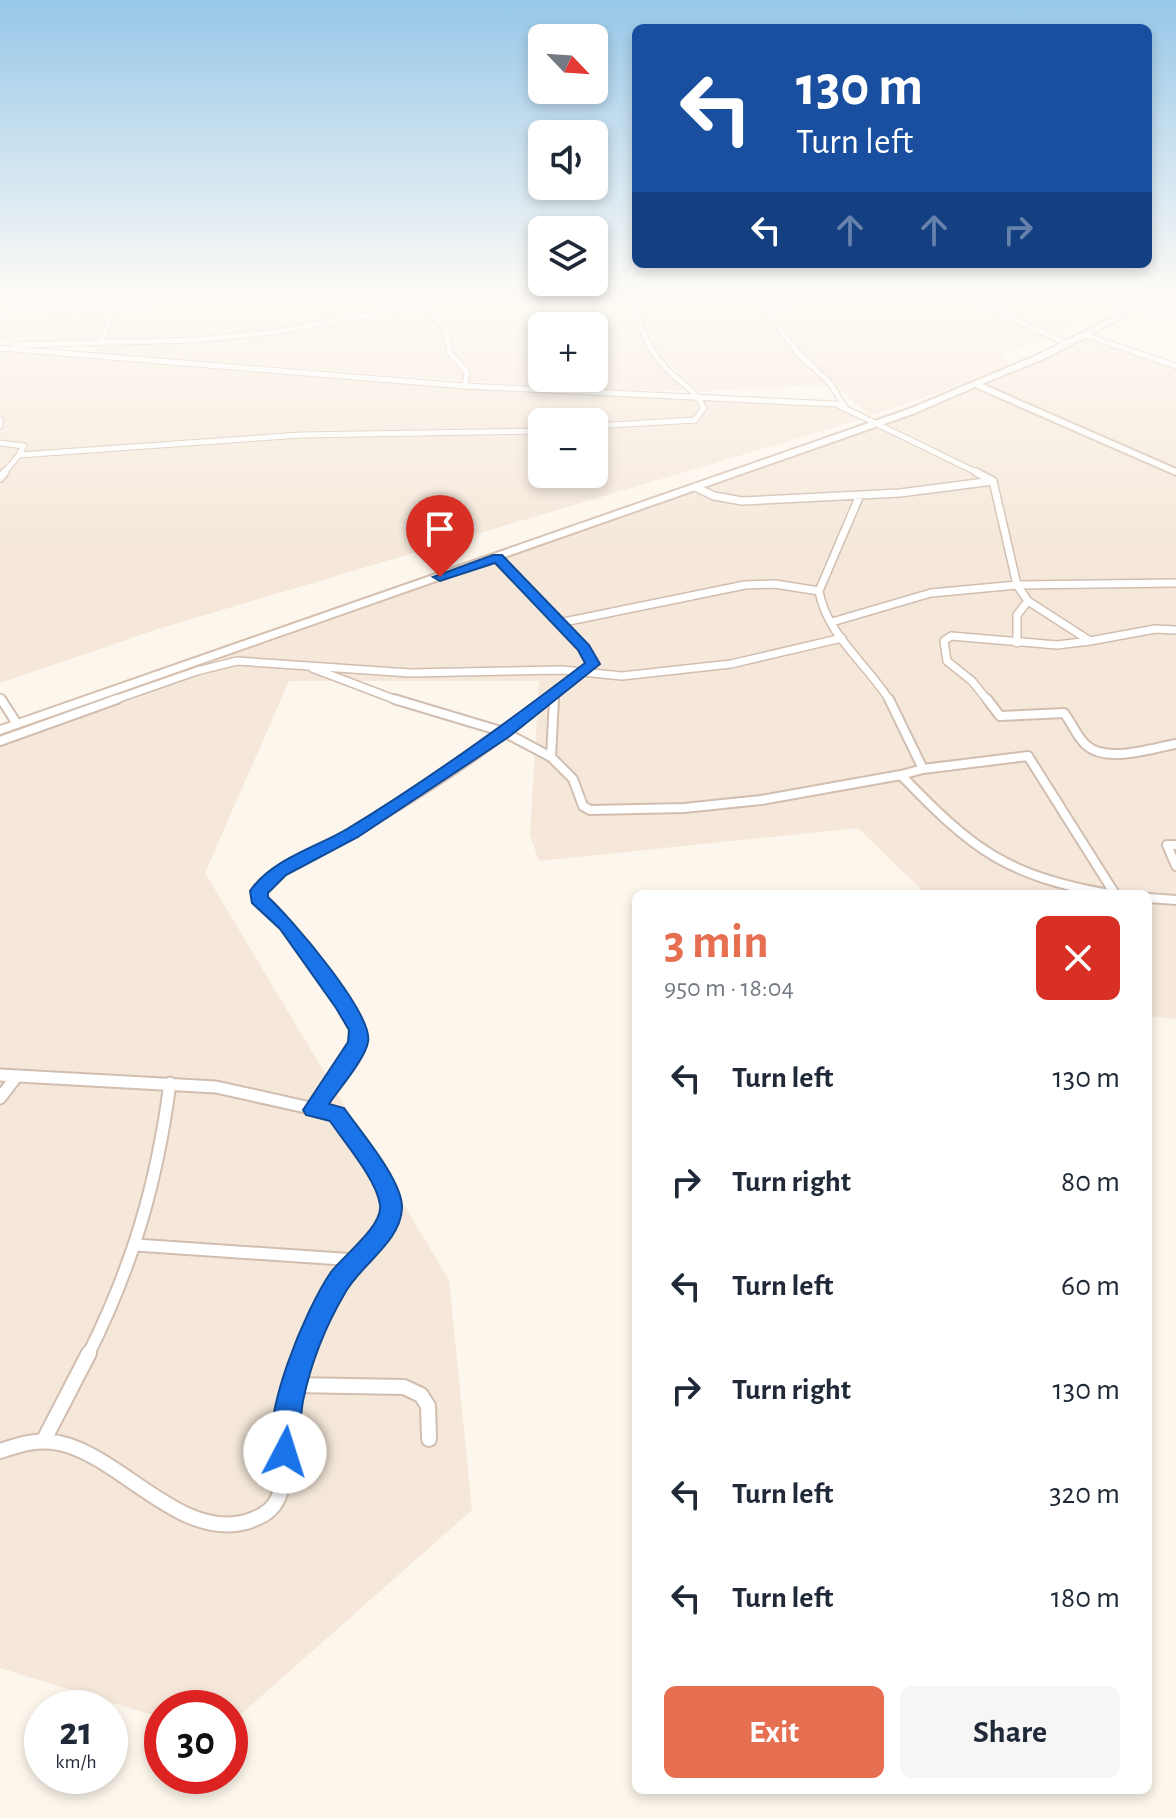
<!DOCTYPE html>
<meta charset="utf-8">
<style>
:root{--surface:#fff;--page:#f6f6f7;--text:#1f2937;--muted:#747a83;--accent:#e76f51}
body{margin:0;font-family:"Alegreya Sans",sans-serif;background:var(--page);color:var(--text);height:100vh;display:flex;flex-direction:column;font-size:30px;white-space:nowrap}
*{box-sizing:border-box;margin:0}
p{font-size:26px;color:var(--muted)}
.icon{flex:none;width:44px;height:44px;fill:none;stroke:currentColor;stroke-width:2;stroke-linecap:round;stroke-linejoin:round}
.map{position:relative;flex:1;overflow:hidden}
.panel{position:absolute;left:632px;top:890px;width:520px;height:904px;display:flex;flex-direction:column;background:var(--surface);border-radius:12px;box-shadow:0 4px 12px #0003}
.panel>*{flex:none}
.banner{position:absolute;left:632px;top:24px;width:520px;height:244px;border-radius:12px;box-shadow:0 4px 12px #0003;background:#1a4fa0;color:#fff;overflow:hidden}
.needle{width:52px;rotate:115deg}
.tools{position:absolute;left:528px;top:24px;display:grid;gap:16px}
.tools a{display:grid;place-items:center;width:80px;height:80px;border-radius:12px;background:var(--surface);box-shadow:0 4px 12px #0003;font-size:40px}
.speed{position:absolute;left:24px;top:1690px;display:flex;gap:16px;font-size:40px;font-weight:700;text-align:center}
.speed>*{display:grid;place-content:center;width:104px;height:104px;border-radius:50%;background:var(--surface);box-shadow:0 4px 12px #0003;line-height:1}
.speed small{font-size:20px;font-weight:400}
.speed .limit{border:12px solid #d22;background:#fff;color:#111}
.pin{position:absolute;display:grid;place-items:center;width:68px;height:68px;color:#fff;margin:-82px -34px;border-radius:50% 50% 50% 0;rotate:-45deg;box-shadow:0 0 8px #0007}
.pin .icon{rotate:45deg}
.me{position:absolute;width:88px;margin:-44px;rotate:5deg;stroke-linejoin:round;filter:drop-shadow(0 0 6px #0008)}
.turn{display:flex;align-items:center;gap:28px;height:168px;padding:0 32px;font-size:36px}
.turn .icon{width:104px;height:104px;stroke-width:2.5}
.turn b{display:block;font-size:56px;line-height:68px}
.lanes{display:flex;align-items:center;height:76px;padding:0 32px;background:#0003;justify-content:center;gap:40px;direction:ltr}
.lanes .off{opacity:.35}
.round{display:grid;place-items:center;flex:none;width:84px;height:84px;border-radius:12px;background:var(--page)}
.summary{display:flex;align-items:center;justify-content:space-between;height:136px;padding:0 32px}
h1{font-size:48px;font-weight:700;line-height:60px;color:var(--accent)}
.action{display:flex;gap:16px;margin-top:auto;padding:16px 32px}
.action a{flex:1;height:92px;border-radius:12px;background:var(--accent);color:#fff;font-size:32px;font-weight:700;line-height:92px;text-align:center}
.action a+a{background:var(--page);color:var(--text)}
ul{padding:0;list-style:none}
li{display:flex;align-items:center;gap:24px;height:104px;padding:0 32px}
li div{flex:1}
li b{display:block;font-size:30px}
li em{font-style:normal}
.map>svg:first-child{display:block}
.residential{fill:#f5e8da;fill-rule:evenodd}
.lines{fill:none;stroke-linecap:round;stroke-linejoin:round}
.street-far4-casing{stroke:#d1beb0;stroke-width:7}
.street-far3-casing{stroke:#d1beb0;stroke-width:10}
.street-far2-casing{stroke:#d1beb0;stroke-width:12}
.street-far1-casing{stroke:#d1beb0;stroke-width:15}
.street-casing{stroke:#d1beb0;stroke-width:18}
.secondary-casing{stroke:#d6c0b0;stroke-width:4}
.street-far4{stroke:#fff;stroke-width:5}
.street-far3{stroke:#fff;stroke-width:7}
.street-far2{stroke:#fff;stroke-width:8}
.street-far1{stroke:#fff;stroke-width:11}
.street{stroke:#fff;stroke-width:14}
.secondary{fill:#fff;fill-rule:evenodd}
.route{fill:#1a73e8;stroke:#114b97;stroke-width:2}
</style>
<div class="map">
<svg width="1176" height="1818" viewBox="0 0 1176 1818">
<rect width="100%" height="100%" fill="#fdf6ec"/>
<path class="residential" d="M0 295H465L261 332 91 342 0 340Z
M489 295H1147L1057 335 1003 354 1009 365 969 382 870 416 844 393 816 385 709 391 593 390 93 353 101 346 276 335ZM542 326H594V378H542Z
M1085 335 1176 366V1019L1148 1016V894H926L858 828 539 861 530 835 539 681H289L205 873 449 1280 472 1510 230 1724V1708H162V1718L0 1668V730L912 411Z
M0 350 450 388 835 407 859 420 155 630 0 683ZM542 422H594V474H542Z"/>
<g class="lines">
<g class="street-far4-casing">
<path id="street-far4" d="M754 295 799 354 831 384 844 406
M961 295 1068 344
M25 303C79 321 134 307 188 295
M421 305 446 329 450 353 467 372 465 386
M762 305 870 295
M0 320 40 295
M1085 335 1176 366
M101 343 113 312
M15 345 193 340 276 332 476 295
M0 348 465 386 836 404 980 474
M0 419V426
M594 426 695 420 704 408C697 394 685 385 673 375 648 352 639 328 634 295
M0 443 24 446 19 455 301 435 542 431
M3 474 19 455"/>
</g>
<g class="street-far3-casing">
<path id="street-far3" d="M0 478 5 472
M695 487 714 496 742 501 900 493 993 481
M498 558 559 623 745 585 775 584 819 591C826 634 868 665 890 701
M1017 585 1028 601 1090 641 1155 629 1176 630
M1017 585 1176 583
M819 591 860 495
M832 622 931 593 1017 585 993 481 976 472
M1017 643V615L1028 601
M312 668 399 701
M0 698 2 701
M111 701 197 671 237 661 410 673 562 670 622 676 731 664 842 638
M545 701 556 692
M553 701 556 692 593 664 584 648 559 623
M988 701 972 681 947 661 944 641 951 636 1057 645 1090 641"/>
</g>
<g class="street-far2-casing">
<path id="street-far2" d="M1 699 17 724
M394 699 504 732 551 757 573 779 583 806 590 810 684 808 761 800 901 775
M889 699 923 769 901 775C973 850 1005 875 1109 894
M987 699 1000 716 1064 713C1072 723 1077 737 1086 745 1107 764 1152 748 1176 744
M0 741 117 699
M551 757 554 699
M923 769 1028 756 1115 894
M1176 845H1167L1176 866
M1148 898 1176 900
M334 990 287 925 259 899V891C285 862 321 852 353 833 420 792 488 750 547 699"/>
</g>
<g class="street-far1-casing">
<path id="street-far1" d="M0 1075 216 1087 337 1114 385 1185 390 1214 383 1230 334 1290 304 1355
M0 1098 16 1077
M314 1110 358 1043 359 1030 332 988
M136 1245 356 1260
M88 1355C133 1265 157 1183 170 1083"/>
</g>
<g class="street-casing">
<path id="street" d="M294 1385 404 1387 421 1395 428 1406 429 1439
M45 1438 89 1353
M0 1451C21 1444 37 1439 59 1443 121 1456 179 1540 246 1522 258 1518 270 1513 276 1502 288 1482 281 1453 285 1430 288 1404 296 1378 304 1353"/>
</g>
<g class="secondary-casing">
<path id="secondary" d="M1159 295H1168L1041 360 982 384 1176 469V475L975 387 915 413 0 734V726L909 409 1035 356Z"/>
</g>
<use href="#street-far4" class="street-far4"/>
<use href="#street-far3" class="street-far3"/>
<use href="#street-far2" class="street-far2"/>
<use href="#street-far1" class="street-far1"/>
<use href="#street" class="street"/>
<use href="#secondary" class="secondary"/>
</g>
<linearGradient id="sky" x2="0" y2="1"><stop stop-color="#97c7e8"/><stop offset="0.54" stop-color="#fefbf6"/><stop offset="1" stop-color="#fefbf6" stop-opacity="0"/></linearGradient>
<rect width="1176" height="549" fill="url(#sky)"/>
<path class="route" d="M493 555H502L589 645 600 664 510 736 358 837 286 875 268 893V897C290 917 374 1014 368 1042 365 1059 339 1089 329 1104L344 1108C360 1131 403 1181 402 1208 401 1242 360 1265 345 1293 325 1327 311 1362 303 1401 300 1418 299 1448 294 1461L285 1465 275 1461C258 1420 306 1308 331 1272 344 1255 383 1226 380 1205 377 1180 344 1142 330 1121L306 1115 303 1110 348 1042 349 1030 336 1008 280 929 252 903 250 891C272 859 315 848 347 829 430 779 508 722 585 663L578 650 495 563 440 581 433 577Z"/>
</svg>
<div class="tools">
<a><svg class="needle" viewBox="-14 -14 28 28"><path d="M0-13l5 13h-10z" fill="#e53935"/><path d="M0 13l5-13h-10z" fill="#747a83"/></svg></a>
<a><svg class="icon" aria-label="sound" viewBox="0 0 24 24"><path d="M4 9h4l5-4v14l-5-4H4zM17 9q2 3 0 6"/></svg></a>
<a><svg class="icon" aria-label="layers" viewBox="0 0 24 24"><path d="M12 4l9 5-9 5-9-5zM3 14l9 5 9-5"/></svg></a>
<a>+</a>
<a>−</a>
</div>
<div class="speed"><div>21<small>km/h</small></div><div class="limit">30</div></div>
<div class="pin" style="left:440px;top:577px;background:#d93025"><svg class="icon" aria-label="arrive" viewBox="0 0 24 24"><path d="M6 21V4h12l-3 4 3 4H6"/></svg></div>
<svg class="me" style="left:285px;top:1452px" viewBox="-20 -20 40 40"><circle r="19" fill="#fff"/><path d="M0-13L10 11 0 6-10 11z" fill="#1a73e8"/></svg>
<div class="banner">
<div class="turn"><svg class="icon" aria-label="left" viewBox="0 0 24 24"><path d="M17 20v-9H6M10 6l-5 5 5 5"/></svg><div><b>130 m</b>Turn left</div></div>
<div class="lanes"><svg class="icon" aria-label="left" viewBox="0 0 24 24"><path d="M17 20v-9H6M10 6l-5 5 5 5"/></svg><svg class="icon off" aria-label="ahead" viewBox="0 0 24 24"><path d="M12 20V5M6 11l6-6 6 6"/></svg><svg class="icon off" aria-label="ahead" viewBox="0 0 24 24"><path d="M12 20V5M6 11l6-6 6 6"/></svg><svg class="icon off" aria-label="right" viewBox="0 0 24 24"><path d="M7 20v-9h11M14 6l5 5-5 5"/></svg></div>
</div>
<section class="panel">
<div class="summary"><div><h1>3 min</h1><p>950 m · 18:04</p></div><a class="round" style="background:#d93025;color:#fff"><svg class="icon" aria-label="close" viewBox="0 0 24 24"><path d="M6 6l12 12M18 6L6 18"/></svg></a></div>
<ul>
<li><svg class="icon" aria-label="left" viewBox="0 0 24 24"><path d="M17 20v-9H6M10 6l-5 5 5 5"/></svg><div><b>Turn left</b></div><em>130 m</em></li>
<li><svg class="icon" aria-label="right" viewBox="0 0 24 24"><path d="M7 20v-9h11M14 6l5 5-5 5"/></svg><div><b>Turn right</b></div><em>80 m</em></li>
<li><svg class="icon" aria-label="left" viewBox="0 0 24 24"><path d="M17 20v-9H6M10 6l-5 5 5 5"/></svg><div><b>Turn left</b></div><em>60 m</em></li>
<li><svg class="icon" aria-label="right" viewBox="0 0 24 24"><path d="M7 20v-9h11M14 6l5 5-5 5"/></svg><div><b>Turn right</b></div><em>130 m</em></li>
<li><svg class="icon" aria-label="left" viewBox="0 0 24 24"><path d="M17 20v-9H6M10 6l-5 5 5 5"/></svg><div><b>Turn left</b></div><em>320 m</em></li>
<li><svg class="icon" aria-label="left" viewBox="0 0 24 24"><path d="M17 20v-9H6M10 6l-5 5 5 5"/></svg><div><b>Turn left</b></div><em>180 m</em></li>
</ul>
<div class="action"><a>Exit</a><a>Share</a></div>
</section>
</div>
